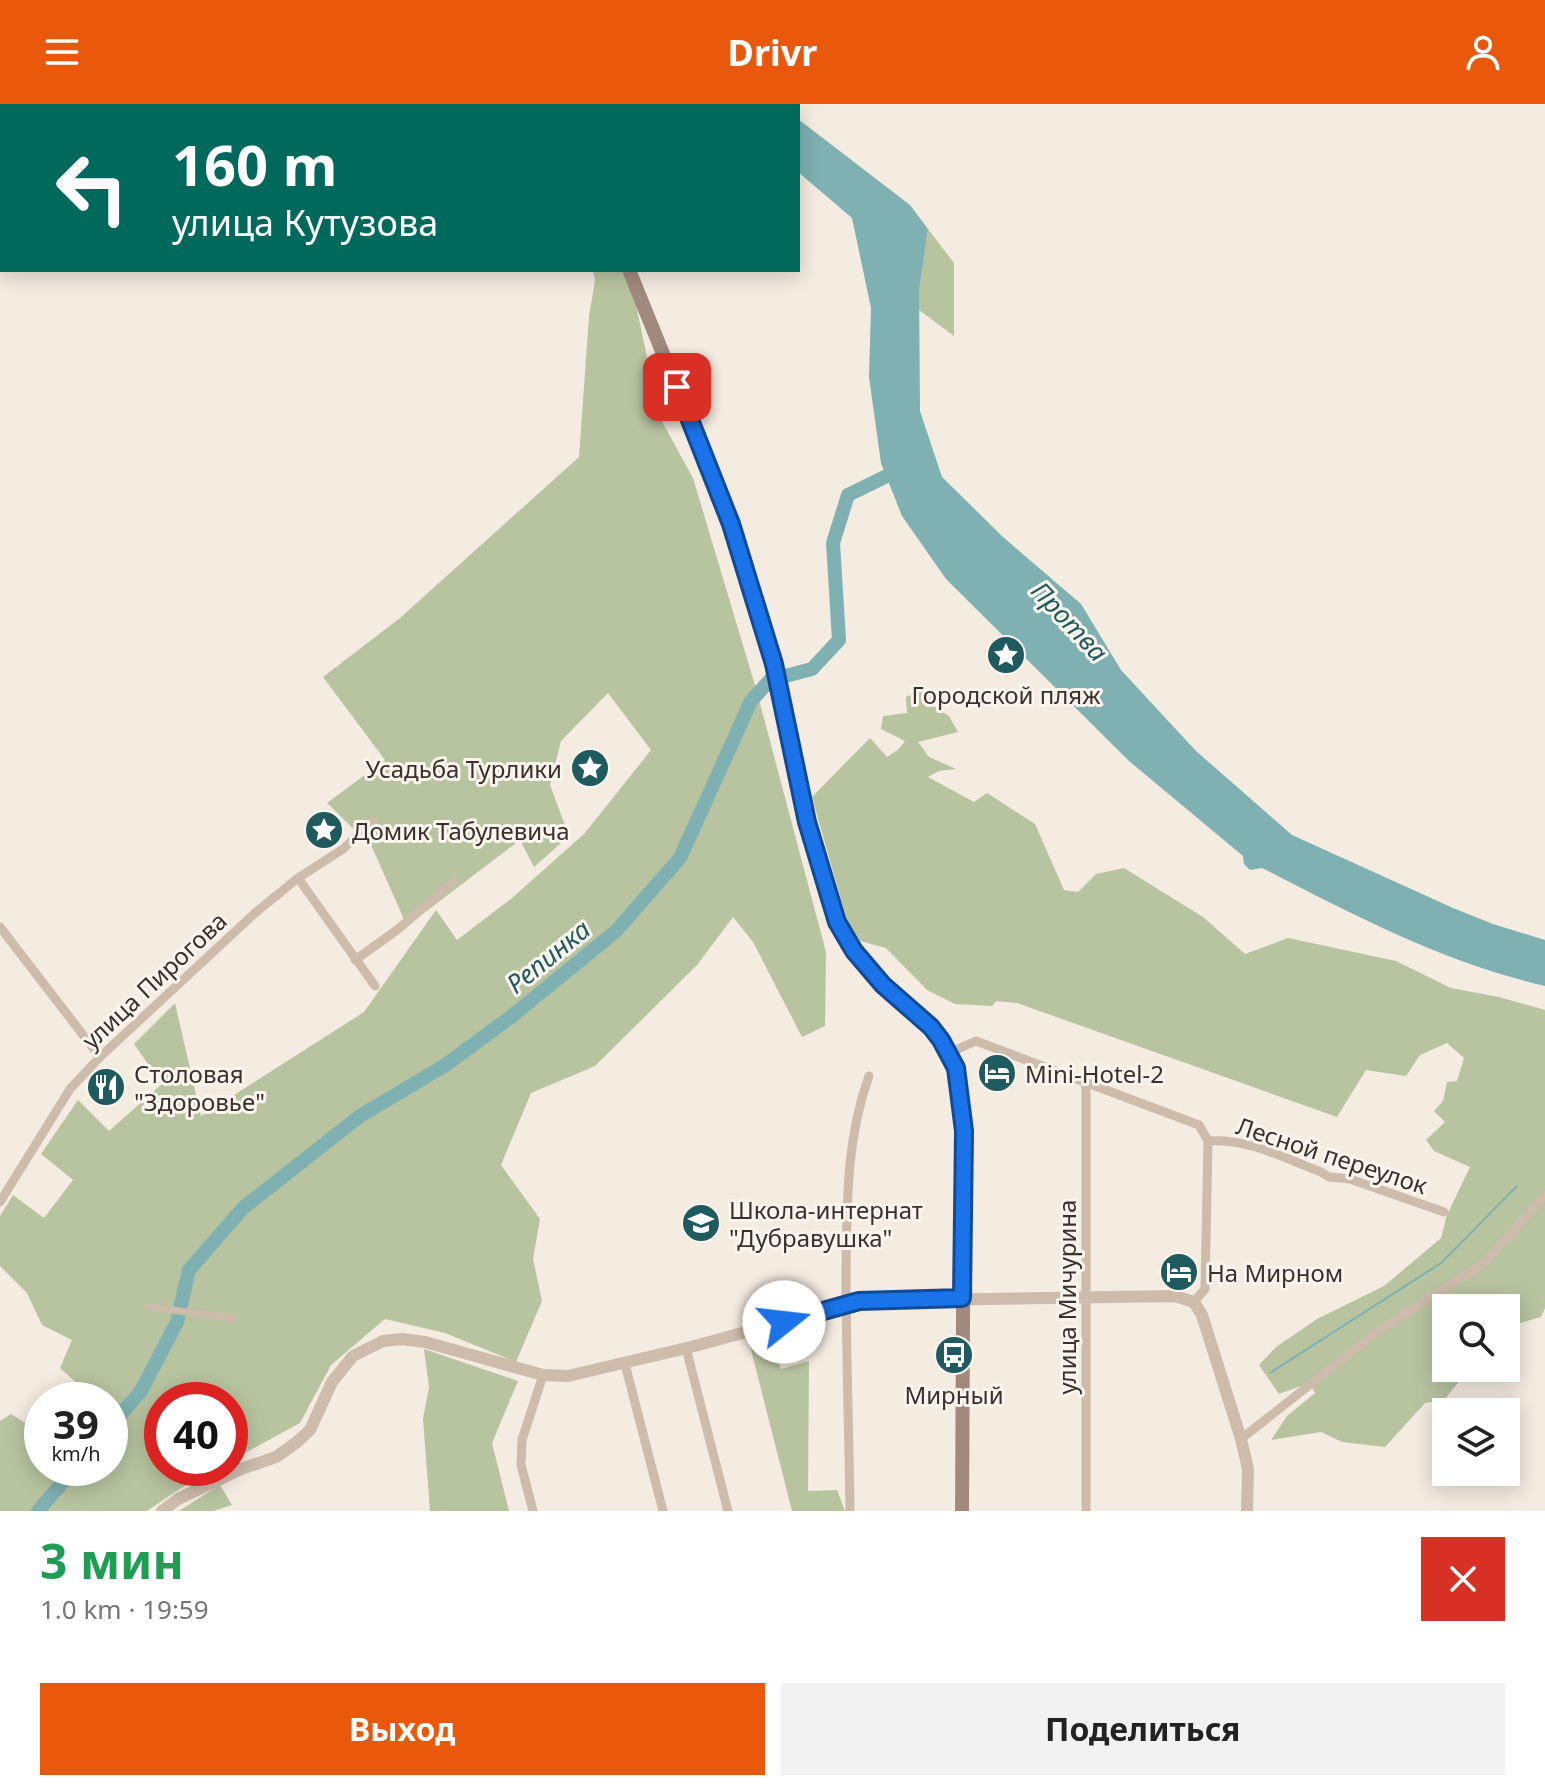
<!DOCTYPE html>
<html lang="ru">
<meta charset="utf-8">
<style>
:root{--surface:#fff;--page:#f2f2f2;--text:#222;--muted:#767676;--accent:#ea580c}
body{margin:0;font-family:"Noto Sans",sans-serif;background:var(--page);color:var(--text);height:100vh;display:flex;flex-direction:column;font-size:30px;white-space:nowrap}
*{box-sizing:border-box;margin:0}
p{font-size:26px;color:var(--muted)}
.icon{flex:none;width:44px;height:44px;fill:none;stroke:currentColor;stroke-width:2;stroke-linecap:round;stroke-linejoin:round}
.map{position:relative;height:1407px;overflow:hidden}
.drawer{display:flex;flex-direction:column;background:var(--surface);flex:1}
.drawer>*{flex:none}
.banner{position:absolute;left:0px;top:0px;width:800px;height:168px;box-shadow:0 4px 20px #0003;background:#00695c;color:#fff;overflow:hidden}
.tools{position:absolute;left:1432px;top:1190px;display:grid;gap:16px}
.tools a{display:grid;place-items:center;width:88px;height:88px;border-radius:0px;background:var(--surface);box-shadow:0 4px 20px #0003;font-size:40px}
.speed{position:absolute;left:24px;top:1278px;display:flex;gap:16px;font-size:40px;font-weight:700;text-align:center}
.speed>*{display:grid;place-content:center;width:104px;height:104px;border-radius:50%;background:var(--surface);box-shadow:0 4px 20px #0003;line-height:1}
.speed small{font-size:20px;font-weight:400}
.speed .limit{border:12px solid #d22;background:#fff;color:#111}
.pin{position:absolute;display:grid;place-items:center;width:68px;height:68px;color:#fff;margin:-34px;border-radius:16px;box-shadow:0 4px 12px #0006}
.me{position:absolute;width:88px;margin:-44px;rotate:74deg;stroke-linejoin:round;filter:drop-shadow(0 0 6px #0008)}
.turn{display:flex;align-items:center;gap:28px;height:168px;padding:0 40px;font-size:36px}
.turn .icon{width:104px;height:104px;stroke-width:2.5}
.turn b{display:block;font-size:56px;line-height:68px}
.round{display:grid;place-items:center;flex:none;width:84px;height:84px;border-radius:0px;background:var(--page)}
.head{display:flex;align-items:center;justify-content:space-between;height:136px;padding:0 40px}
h1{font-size:48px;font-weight:700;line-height:60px;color:#1e9e55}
.button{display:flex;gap:16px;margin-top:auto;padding:16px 40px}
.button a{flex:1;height:92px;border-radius:0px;background:var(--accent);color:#fff;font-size:32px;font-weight:700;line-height:92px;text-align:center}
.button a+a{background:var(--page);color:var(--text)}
header{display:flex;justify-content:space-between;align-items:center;height:104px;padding:0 40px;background:var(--accent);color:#fff;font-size:36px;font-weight:700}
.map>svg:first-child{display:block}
.green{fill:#b8c4a0}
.sand{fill:#efdcb8}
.water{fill:#7fb0b2}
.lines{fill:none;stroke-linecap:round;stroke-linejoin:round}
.stream{stroke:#7fb0b2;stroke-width:2}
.river{stroke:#7fb0b2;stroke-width:14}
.pedestrian{stroke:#cdbbac;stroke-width:7}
.minor{stroke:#cdbbac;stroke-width:9}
.tertiary{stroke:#cdbbac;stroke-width:12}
.secondary{stroke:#a18a7d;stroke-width:14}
.rail{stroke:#3b302b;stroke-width:2;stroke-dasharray:2 6;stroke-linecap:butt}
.route-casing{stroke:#114b97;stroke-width:20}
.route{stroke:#1a73e8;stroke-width:14}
.labels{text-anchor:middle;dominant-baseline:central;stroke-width:6;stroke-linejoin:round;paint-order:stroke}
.poi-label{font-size:24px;fill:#3b302b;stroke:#fbf5ee;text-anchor:start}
.street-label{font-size:24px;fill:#3b302b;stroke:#fbf5ee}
.water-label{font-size:26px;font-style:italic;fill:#1f5a5e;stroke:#fbf5ee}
</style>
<header><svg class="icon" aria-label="menu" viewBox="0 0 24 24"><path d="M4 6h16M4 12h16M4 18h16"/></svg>Drivr<svg class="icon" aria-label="person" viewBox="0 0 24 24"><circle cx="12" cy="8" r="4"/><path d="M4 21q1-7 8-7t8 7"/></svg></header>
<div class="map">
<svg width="1545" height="1407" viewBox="0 0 1545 1407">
<rect width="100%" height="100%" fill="#f4ebe1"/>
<path class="green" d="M928 125 954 159V232L919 206V187Z
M593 166H621L636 201 660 314 693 374 757 588 826 848 825 922 802 933 753 838 733 813 697 861 595 962 531 989 501 1061 540 1115 533 1155 542 1197 516 1258 445 1229 385 1215 331 1261 300 1319 230 1357V1296H162V1364H218L181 1384 147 1407H0V1317L11 1310 42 1329V1364H110V1296H86L90 1291 60 1264 72 1236 42 1221 27 1189 0 1162V1112L13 1091 44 1114 73 1076 41 1050 78 996 109 1027 162 980 134 940 175 899 201 1012 364 908 436 806 457 836 512 794 584 730 651 646 608 589 561 637 550 681 569 732 534 763 520 736 407 822 372 743 327 699 385 656 323 573 400 514 579 353 589 212 595 176Z
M926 584 933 602 949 612 958 628 918 638 929 653 956 665 939 667 928 673 974 698 987 689 1035 720 1064 786 1078 788 1096 770 1124 764 1203 813 1245 850 1288 834 1396 857 1451 884 1499 893 1545 906V1204L1541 1213 1506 1223V1204H1446V1264H1470L1444 1296 1425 1299 1385 1343 1342 1338 1321 1328 1271 1336 1287 1312 1315 1289 1309 1279 1279 1290 1259 1261 1276 1243 1317 1215 1384 1182 1441 1134 1447 1111 1470 1063 1434 1047 1426 1036 1445 1018 1434 1007 1443 997 1447 978 1457 977 1464 954 1447 939 1420 951 1406 972 1366 966 1337 1013 1017 899 996 897 992 902 955 900 927 886 886 844 860 837 847 817 812 693 870 634 887 653 898 646 905 637 881 625 883 612 907 609 906 593Z
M773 1238 781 1265 809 1257 808 1387 837 1386 845 1407H792L750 1242Z
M424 1245 518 1277 492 1339 509 1407H430L423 1315 429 1283Z
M220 1381 232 1401 213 1407H179Z"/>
<path class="sand" d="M1003 531 1028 555 1007 573 984 548Z"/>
<path class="water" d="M798 15 910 101 928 125 919 187 920 307 942 373 1003 433 1081 500 1121 566 1196 647 1292 731 1453 804 1493 820 1545 836V882C1444 859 1354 811 1262 764L1250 766 1244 760 1243 752 1129 657 946 475 902 412 881 359 869 273 871 204 852 114 798 68Z"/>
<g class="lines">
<path class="stream" d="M1270 1269 1441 1159 1517 1082"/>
<path class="river" d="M110 1323 141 1287 177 1218 189 1166 243 1104 360 1012 444 962 512 912 616 827 680 754 751 597 770 576 812 565 839 536 833 439 848 391 899 366
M38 1407 75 1364"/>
<path class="pedestrian" d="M149 1203 234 1214"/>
<path class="minor" d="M298 774 375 882
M0 823 100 953
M355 856 397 826 454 777
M949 949 976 937 1199 1021 1208 1037 1205 1185 1194 1198
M1208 1037C1248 1034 1284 1054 1321 1068L1329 1073 1350 1075 1444 1108
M0 1098 70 985 100 953 255 809 298 774 343 745 373 717
M686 1244 728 1407
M625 1260 663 1407
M1241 1335 1378 1227 1483 1160 1545 1091
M533 1407 521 1361 522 1336 543 1271
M850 1407C849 1327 846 1247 846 1167 847 1100 846 1035 869 972
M1086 1407V980"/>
<path class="tertiary" d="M162 1407 178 1395 241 1365 276 1353 297 1338 310 1326 332 1278 353 1252 383 1237 402 1235 425 1238 543 1271 568 1272 691 1243 859 1197 1175 1192 1194 1198 1202 1211 1241 1335 1248 1365 1247 1407"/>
<path class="secondary" d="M588 2 589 0
M629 166C682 297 735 422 774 558 798 644 803 734 837 817 861 878 931 902 955 961 963 981 963 1006 964 1027L962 1407"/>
<path class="rail" d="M43 2 45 0
M0 38 2 37"/>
</g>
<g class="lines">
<g class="route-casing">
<path id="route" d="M677 283 731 420 774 560 807 718 837 818 854 847 883 881 931 923 941 936 956 964 964 1027 962 1194 859 1197 784 1218"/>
</g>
<use href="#route" class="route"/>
</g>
<defs>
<g id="sight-disc" transform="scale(2)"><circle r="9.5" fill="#1f5a5e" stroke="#fbf5ee"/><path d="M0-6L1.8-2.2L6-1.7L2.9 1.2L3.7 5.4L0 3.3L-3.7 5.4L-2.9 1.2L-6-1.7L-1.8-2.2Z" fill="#fff"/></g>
<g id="hotel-disc" transform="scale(2)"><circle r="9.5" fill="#1f5a5e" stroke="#fbf5ee"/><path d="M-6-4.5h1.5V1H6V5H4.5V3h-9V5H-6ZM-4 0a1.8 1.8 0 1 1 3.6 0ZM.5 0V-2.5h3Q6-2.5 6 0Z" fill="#fff"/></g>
<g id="restaurant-disc" transform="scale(2)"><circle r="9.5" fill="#1f5a5e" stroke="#fbf5ee"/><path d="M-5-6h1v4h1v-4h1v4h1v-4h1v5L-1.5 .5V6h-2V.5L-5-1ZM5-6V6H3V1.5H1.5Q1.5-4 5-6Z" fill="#fff"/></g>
<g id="school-disc" transform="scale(2)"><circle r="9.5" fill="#1f5a5e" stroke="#fbf5ee"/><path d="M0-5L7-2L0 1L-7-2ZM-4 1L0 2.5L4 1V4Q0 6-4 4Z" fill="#fff"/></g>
<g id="bus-disc" transform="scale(2)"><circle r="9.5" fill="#1f5a5e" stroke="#fbf5ee"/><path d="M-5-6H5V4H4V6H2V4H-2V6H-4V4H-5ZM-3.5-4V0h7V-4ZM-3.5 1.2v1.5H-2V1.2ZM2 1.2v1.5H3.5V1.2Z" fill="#fff"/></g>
</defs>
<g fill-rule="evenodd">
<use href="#sight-disc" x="1006" y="551"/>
<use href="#sight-disc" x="590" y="664"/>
<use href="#sight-disc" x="324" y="726"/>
<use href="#hotel-disc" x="997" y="969"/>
<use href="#restaurant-disc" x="106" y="983"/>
<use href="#school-disc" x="701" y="1119"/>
<use href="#hotel-disc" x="1179" y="1168"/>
<use href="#bus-disc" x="954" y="1251"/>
</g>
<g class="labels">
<g class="poi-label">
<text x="1006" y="590" text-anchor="middle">Городской пляж</text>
<text x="562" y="664" text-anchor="end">Усадьба Турлики</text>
<text x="352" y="726">Домик Табулевича</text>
<text x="134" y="969">Столовая<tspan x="134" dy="28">"Здоровье"</tspan></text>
<text x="1025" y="969">Mini-Hotel-2</text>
<text x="729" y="1105">Школа-интернат<tspan x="729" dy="28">"Дубравушка"</tspan></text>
<text x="1207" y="1168">На Мирном</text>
<text x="954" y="1290" text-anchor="middle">Мирный</text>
</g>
<g class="street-label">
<text transform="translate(154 876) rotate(-43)">улица Пирогова</text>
<text transform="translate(1332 1051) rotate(18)">Лесной переулок</text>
<text transform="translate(1066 1193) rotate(-90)">улица Мичурина</text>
</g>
<g class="water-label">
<text transform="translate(1070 517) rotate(47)">Протва</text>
<text transform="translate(548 852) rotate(-39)">Репинка</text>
</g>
</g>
</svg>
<div class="tools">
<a><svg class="icon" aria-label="search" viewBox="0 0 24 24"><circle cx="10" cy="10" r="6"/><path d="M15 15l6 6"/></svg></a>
<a><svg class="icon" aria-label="layers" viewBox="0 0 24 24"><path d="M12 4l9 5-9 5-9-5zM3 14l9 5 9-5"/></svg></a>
</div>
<div class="speed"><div>39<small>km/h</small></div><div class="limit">40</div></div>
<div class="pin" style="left:677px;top:283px;background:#d93025"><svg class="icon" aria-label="arrive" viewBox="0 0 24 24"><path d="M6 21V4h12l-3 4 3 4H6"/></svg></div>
<svg class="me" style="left:784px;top:1218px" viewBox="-20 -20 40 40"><circle r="19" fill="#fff"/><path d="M0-13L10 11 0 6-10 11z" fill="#1a73e8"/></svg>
<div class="banner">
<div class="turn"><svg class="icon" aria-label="left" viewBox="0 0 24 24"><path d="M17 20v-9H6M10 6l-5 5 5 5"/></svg><div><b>160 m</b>улица Кутузова</div></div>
</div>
</div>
<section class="drawer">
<div class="head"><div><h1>3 мин</h1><p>1.0 km · 19:59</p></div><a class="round" style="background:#d93025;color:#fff"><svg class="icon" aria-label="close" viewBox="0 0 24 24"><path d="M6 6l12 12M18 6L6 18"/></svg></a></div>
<div class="button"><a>Выход</a><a>Поделиться</a></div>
</section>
